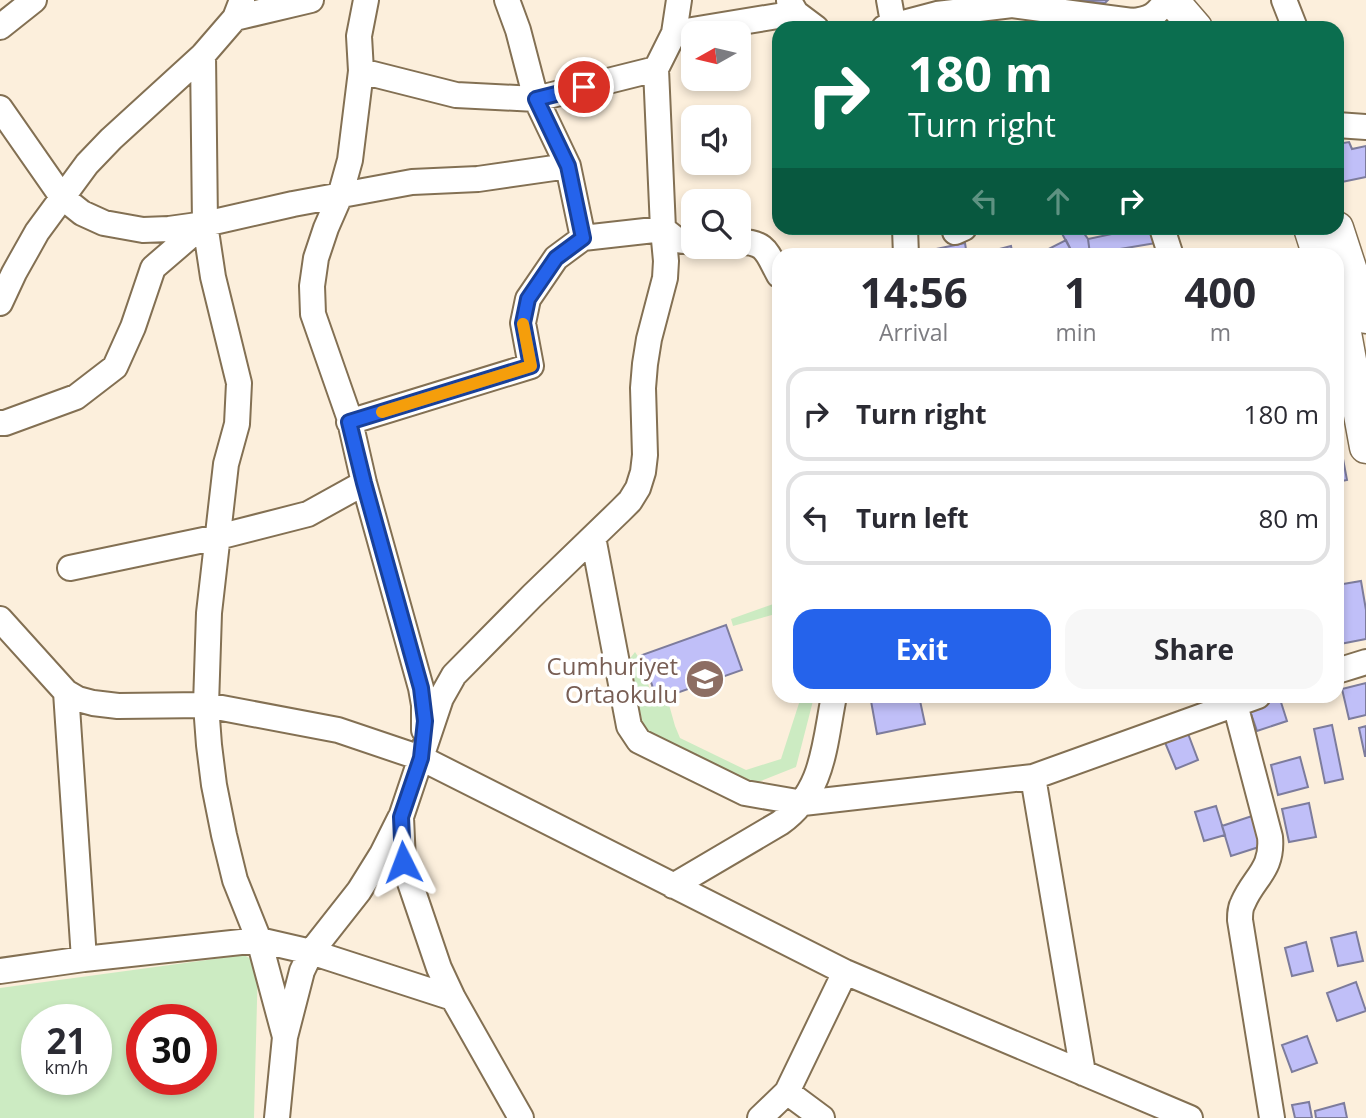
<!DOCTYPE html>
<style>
:root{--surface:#fff;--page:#f7f7f7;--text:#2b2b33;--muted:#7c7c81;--line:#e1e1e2;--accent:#2563eb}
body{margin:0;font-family:"Open Sans",sans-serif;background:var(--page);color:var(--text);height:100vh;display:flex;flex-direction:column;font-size:26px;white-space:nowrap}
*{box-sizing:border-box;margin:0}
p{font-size:23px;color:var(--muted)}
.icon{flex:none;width:38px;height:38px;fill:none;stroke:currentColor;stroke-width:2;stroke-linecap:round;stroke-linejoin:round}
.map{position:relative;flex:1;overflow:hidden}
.panel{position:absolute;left:772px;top:248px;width:572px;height:455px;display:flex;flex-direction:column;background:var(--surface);border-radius:21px;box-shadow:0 4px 10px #0003}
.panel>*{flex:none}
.banner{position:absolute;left:772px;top:21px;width:572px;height:214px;border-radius:21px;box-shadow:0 4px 10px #0003;background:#0b6e4f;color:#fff;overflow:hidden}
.needle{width:46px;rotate:262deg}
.tools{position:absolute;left:681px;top:21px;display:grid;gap:14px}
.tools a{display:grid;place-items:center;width:70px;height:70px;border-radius:14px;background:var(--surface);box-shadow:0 4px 10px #0003;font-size:35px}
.speed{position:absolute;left:21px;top:1004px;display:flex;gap:14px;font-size:35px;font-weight:700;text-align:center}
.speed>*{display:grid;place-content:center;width:91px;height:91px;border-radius:50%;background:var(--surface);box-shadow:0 4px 10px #0003;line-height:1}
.speed small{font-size:18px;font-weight:400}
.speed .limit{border:10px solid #d22;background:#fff;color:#111}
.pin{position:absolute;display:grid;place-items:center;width:60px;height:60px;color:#fff;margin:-30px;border:4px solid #fff;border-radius:50%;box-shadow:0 2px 7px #0007}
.me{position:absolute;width:77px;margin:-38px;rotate:357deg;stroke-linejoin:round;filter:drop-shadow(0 0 5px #0008)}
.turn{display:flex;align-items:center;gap:24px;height:147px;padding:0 21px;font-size:32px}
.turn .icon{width:91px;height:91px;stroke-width:2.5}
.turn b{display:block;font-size:49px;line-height:60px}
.lanes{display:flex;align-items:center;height:66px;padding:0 21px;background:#0003;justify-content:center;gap:35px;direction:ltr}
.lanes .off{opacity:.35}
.eta{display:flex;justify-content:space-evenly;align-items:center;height:119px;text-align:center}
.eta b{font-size:42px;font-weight:700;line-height:49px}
.button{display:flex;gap:14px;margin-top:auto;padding:14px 21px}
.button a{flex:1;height:80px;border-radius:21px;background:var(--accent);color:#fff;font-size:28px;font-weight:700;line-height:80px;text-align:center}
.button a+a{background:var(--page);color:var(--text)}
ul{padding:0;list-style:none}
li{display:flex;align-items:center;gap:21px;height:94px;margin:0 14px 10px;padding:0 7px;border:4px solid var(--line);border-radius:21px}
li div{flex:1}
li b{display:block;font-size:26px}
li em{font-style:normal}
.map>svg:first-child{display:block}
.green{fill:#ccebc2;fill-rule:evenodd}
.building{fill:#c0bff8;stroke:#7d7c9c;stroke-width:2}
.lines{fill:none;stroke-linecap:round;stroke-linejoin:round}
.minor-casing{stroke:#837053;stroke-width:28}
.major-casing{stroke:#837053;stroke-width:35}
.minor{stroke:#fff;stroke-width:24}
.major{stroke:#fff;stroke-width:32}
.route-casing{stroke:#184099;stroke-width:18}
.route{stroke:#2563eb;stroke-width:12}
.slow{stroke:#f59e0b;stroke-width:12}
.labels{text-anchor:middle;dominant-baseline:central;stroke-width:7;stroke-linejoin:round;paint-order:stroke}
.education-label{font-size:24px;fill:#785e54;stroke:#fff;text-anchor:end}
</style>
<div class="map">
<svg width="1366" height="1118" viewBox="0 0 1366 1118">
<rect width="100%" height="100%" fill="#fcefdc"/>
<path class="green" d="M779 602V613L733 626 731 619Z
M635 652 641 661 654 703 668 701 675 726 680 738 746 770 781 759 801 697H814L796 767 751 785 646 736 628 661Z
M244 955 258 963 254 1118H0V988ZM37 1020H96V1080H37ZM142 1020H201V1080H142Z"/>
<path class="building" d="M1070 0H1108L1105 3Z
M1077 20 1116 28H1060Z
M1349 142 1352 149 1366 146V177L1337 183V144Z
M1059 228H1080L1088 239 1090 254 1074 256Z
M1140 228H1149L1156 243 1090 254 1088 239Z
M1066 240 1074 256H1035Z
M965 243 967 256H937L936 249Z
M1011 246 1013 256H984V253Z
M1143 250 1144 256H1114V254Z
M1340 443 1347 480 1337 482V444Z
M1361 581 1366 610V639L1340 644 1337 625V585Z
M726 625 742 670 657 700 642 655Z
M1366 683V715L1349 719 1342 689Z
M891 696H919L925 724 877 734 871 701Z
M1275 696H1279L1287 721 1257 731 1248 705Z
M1332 725 1343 779 1325 783 1314 729Z
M1366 726V756H1365L1359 728Z
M1187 731 1198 760 1176 769 1164 740Z
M1300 757 1308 787 1278 795 1271 765Z
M1309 803 1316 837 1289 842 1282 809Z
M1216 806 1225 835 1204 841 1195 812Z
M1252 816 1262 846 1231 856 1222 826Z
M1356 932 1363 961 1338 966 1331 938Z
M1306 942 1313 971 1292 976 1285 948Z
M1356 982 1366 1011 1337 1021 1327 993Z
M1307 1036 1317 1063 1292 1072 1282 1045Z
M1309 1102 1312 1118H1295L1292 1105Z
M1344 1103 1347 1118H1316L1315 1111Z"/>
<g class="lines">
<g class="minor-casing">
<path id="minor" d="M366 0 359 36 361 71 350 160 340 196 326 228 316 258 312 286 313 314 349 417 364 483 421 688 424 705V730
M507 0 518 30 536 99 568 166 583 238
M889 0 894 28
M1284 0 1295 28
M789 1 796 13 816 28
M235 18 311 0
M0 27 34 0
M884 28 937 14 1012 5 1132 21C1150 19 1157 15 1166 0
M674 33 796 13
M203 55 205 224 213 277 239 383 237 424 226 464 209 613 206 705 209 745 214 785 224 835 235 880 259 940 285 1037
M361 71 456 95 536 99 656 69
M0 108 62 197 82 213 104 223 143 230 169 229 205 224 293 204 412 182 478 179 568 166
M1337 125 1366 127
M905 228 906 256
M1162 228 1171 256
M955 232 964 228
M738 242C767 241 767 254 779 275
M0 303 14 273 37 232 87 164 111 139 203 55 235 18 242 0
M349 422 531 366 523 323 528 299 556 258 583 238 663 229 677 240 693 242
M0 423H5L76 397 115 367 133 327 153 268 204 224
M593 537 629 726 639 741 745 793 803 803 1033 777 1258 696
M70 568 218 537 308 514 364 483
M0 619 56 681 66 692 78 699 93 703 118 706 206 705 338 730 421 758 845 972 1190 1118
M1337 671 1366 662
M66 692 84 959
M1222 697 1235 704 1270 837C1273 870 1254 877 1243 903 1240 908 1240 914 1240 920L1272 1118
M1033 777 1083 1073
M673 886 780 823C824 792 824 746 834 696
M0 971 84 959 259 940 311 952 453 998
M787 1092 822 1118
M277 1118 285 1037 302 971 311 952 359 891 382 854 400 818
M521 1118 453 998 439 968 403 862 401 817 441 698 454 675 532 596 621 510 630 501 638 488 643 472 645 455 643 388 645 364 649 339 665 278 666 261 663 229 656 69 674 33 679 0
M760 1118 787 1092 845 972"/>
</g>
<g class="major-casing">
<path id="major" d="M1172 0 1196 28
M1310 228 1319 256
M1337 228 1366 317
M1337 309 1345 333 1366 447"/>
</g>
<use href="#minor" class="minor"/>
<use href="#major" class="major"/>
</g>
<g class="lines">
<g class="route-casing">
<path id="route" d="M403 862 401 817 421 758 425 721 421 688 364 483 349 422 531 366 523 323 528 299 556 258 583 238 568 166 536 99 584 87"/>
</g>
<use href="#route" class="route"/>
<path class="slow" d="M382 412 531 366 523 324"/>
</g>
<defs>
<g id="school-disc" transform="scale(2.0125)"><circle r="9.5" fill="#8d6e63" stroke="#fff"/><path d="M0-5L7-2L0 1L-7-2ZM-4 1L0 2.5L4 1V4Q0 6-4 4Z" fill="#fff"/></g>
</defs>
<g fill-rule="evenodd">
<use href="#school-disc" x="705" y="679"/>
</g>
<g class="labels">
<g class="education-label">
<text x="678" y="665">Cumhuriyet<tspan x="678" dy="28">Ortaokulu</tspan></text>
</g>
</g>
</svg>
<div class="tools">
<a><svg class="needle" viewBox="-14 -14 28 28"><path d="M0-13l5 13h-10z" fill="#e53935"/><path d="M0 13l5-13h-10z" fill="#7c7c81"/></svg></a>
<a><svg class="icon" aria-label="sound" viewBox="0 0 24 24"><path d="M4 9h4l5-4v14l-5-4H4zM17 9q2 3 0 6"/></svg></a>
<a><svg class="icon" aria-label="search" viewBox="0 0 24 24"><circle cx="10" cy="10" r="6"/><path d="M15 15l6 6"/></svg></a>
</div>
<div class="speed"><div>21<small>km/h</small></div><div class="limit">30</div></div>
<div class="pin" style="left:584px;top:87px;background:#d93025"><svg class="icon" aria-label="arrive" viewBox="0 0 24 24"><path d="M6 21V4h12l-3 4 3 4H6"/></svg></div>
<svg class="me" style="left:403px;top:862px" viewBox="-20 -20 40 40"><path d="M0-17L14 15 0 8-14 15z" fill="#2563eb" stroke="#fff" stroke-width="4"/></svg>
<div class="banner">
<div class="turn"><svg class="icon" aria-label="right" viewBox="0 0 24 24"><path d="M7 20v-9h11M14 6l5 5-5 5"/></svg><div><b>180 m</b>Turn right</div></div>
<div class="lanes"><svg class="icon off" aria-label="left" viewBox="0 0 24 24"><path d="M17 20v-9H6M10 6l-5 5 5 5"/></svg><svg class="icon off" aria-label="ahead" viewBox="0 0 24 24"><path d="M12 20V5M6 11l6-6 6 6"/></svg><svg class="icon" aria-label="right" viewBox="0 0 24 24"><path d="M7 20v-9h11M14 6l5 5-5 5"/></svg></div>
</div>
<section class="panel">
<div class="eta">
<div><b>14:56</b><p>Arrival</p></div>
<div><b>1</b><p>min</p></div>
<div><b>400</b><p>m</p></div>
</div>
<ul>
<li><svg class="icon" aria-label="right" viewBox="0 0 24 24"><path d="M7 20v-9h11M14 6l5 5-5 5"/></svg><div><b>Turn right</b></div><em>180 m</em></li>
<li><svg class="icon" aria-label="left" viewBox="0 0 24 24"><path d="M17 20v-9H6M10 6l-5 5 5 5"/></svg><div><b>Turn left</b></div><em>80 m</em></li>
</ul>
<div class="button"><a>Exit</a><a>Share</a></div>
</section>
</div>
